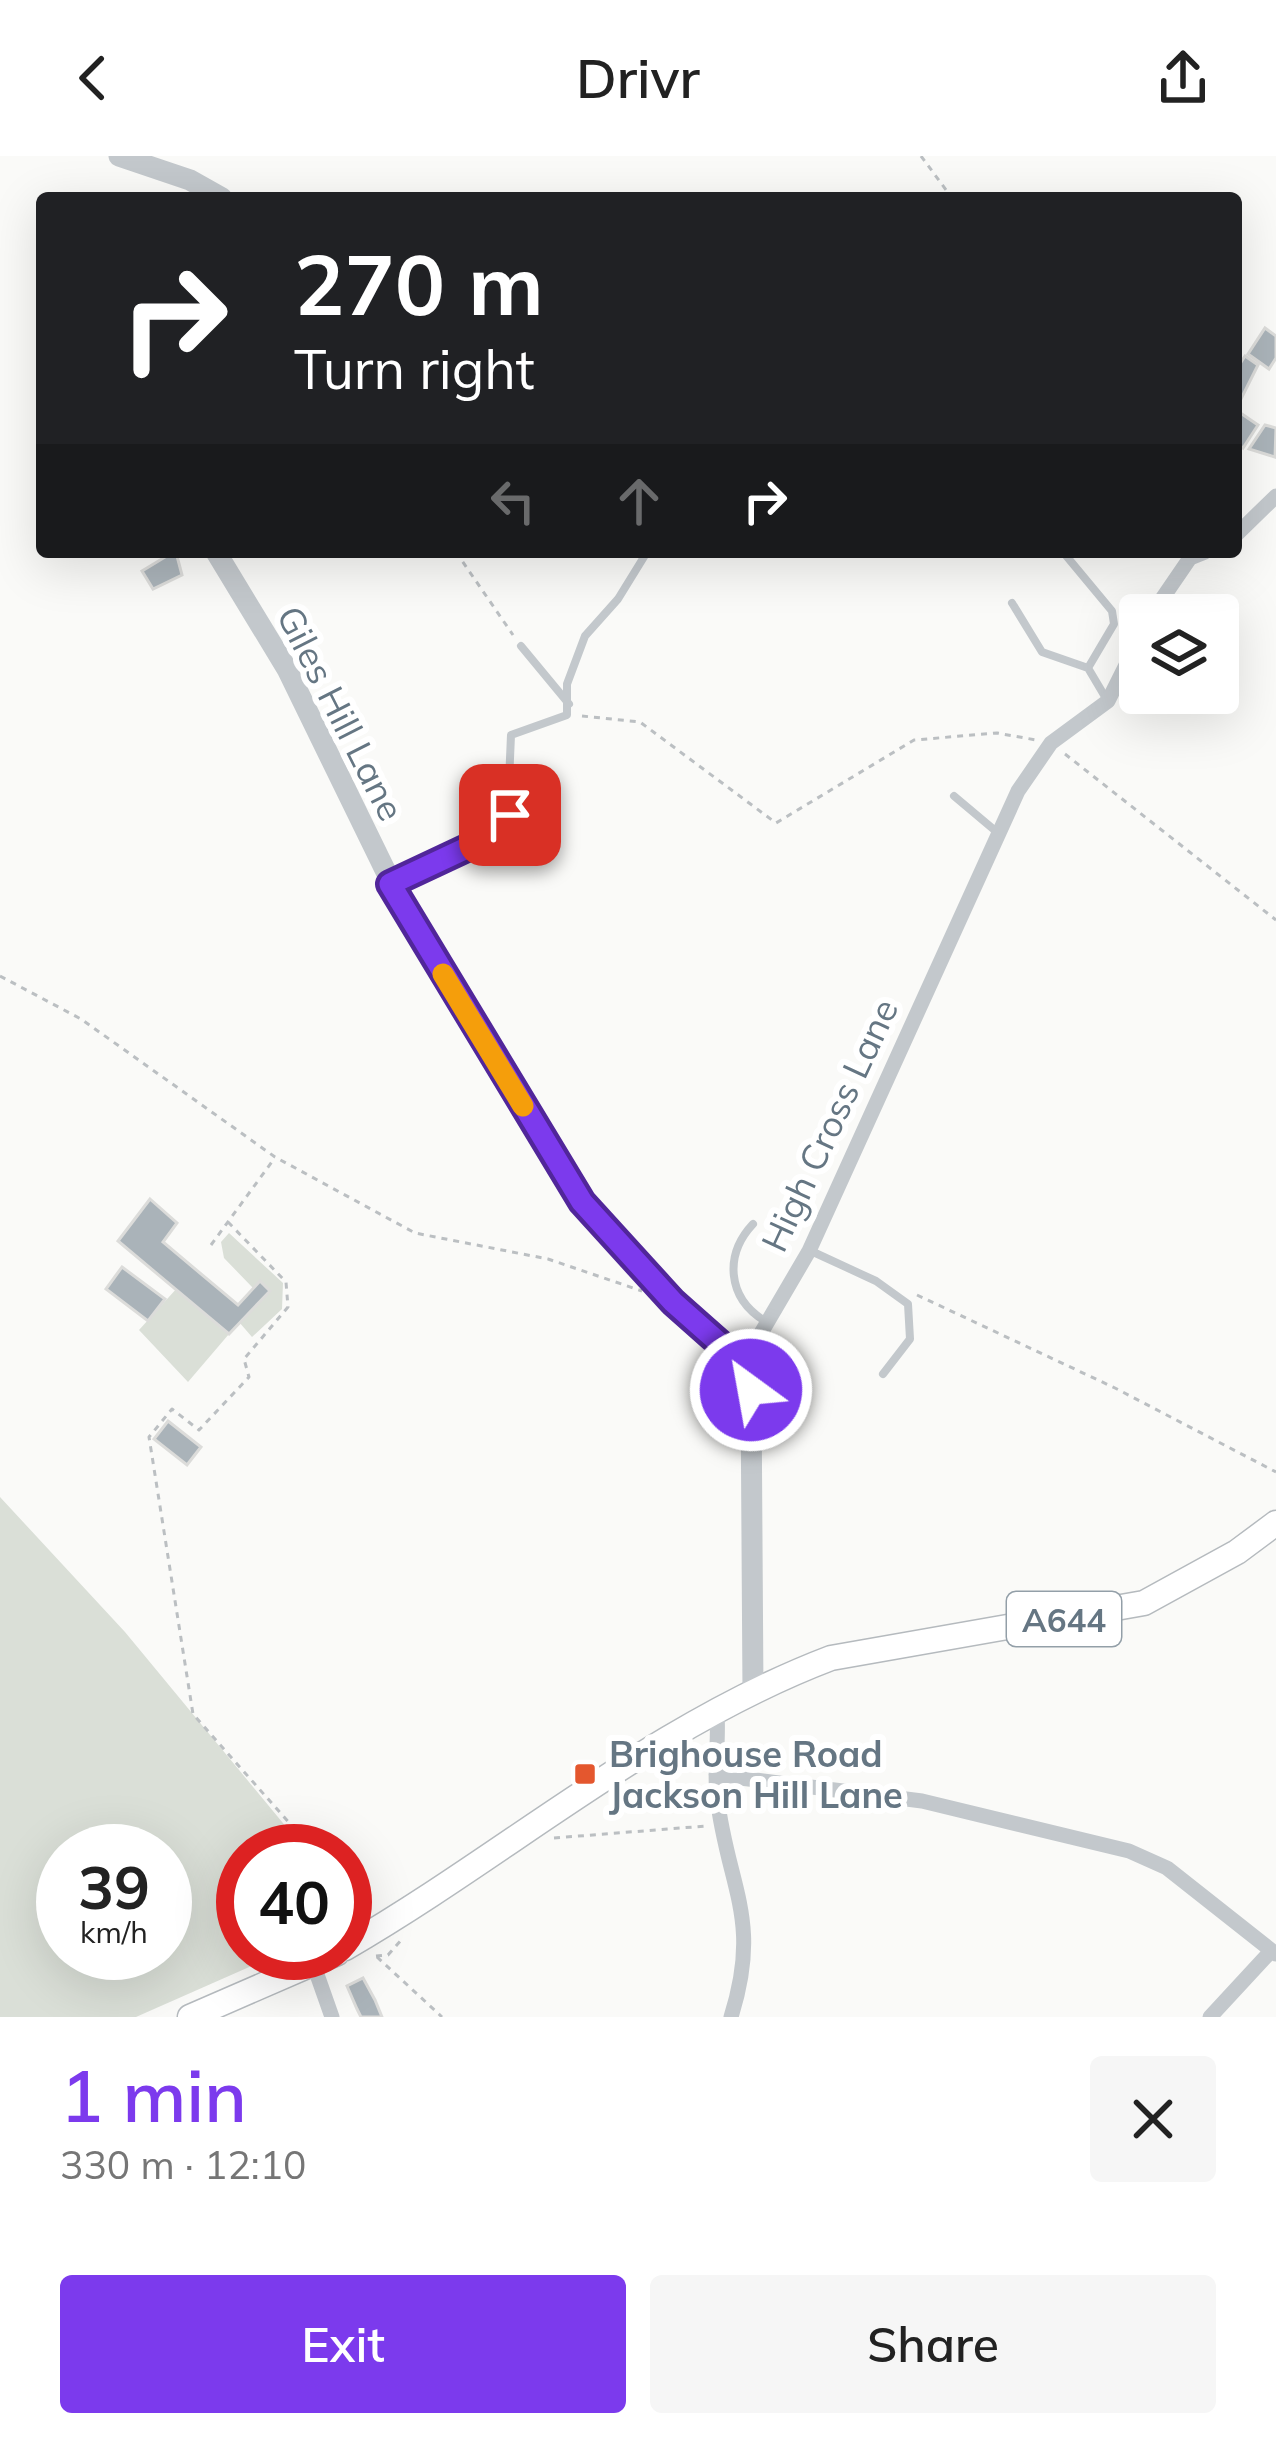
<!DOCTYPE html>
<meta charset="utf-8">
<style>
:root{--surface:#fff;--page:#f6f6f6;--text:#222;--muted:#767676;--accent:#7c3aed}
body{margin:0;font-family:Mulish,sans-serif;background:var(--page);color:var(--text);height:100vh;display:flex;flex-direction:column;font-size:45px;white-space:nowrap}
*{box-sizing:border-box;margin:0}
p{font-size:39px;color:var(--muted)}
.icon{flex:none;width:66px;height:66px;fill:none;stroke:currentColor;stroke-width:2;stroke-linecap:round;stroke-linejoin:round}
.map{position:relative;height:1861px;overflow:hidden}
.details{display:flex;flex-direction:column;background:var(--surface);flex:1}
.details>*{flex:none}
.hud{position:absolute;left:36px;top:36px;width:1206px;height:366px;border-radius:12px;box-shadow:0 12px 48px #0002;background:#202124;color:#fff;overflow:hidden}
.tools{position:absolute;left:1119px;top:438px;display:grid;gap:24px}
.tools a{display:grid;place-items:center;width:120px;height:120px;border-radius:12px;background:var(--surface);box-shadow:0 12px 48px #0002;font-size:60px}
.speed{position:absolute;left:36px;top:1668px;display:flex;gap:24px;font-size:60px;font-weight:700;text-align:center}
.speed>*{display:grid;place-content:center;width:156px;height:156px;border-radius:50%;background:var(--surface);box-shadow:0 12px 48px #0002;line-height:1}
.speed small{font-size:30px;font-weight:400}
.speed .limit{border:18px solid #d22;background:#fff;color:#111}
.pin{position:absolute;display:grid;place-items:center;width:102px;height:102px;color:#fff;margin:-51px;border-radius:24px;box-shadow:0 6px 18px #0006}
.me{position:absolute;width:132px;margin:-66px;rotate:328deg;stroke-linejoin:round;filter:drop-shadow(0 0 9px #0008)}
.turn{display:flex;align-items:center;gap:42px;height:252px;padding:0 60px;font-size:54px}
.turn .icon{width:156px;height:156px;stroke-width:2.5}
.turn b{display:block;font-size:84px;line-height:102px}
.lanes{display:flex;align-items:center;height:114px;padding:0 60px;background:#0003;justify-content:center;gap:60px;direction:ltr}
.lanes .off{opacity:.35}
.round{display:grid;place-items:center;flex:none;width:126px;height:126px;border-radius:12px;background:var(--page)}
.overview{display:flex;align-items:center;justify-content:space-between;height:204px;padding:0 60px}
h1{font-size:72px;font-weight:600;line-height:90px;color:var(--accent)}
.primary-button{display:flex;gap:24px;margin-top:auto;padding:24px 60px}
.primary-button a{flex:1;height:138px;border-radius:12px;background:var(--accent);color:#fff;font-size:48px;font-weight:600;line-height:138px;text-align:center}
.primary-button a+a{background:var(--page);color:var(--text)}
header{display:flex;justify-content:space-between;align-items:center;height:156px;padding:0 60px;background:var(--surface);font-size:54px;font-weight:600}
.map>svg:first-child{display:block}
.green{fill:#dadfd7;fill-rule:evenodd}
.building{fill:#aab3b9;stroke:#dcdcda;stroke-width:3}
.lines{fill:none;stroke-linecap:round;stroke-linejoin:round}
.primary-casing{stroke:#b5babe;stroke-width:27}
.path{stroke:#bbbfc2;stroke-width:3;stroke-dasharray:6 6;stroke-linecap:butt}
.service{stroke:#c3c8cc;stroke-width:8}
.minor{stroke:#c3c8cc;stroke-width:15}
.tertiary{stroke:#c3c8cc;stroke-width:21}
.primary{stroke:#fff;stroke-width:24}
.route-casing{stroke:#51269a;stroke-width:30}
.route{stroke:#7c3aed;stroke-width:21}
.slow{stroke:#f59e0b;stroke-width:21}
.poi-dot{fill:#e4572e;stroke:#fff;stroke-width:4.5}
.labels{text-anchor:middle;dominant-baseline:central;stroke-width:12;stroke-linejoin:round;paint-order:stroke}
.shield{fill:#fff;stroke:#939fa8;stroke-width:3}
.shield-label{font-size:33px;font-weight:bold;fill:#657683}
.street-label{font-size:36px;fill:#657683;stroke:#fff}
.poi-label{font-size:36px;font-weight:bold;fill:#657683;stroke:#fff;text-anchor:start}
</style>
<header><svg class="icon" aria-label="back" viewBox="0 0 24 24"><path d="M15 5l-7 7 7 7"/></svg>Drivr<svg class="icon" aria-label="share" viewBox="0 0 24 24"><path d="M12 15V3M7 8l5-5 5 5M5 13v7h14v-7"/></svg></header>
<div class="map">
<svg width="1276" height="1861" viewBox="0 0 1276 1861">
<rect width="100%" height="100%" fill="#fafaf8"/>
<path class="green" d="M229 1077 283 1127 282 1153 252 1181 239 1166 260 1125 253 1132 224 1102 221 1086Z
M178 1131 229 1178 188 1226 139 1174Z
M0 1341 125 1476 306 1695H243V1797H281L136 1861H0ZM63 1695H165V1797H63Z"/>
<path class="building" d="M1265 172 1276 180V202L1269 213 1248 198Z
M1245 200 1258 209 1241 243 1236 240V214Z
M1236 254 1258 269 1243 292 1236 287Z
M1265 269 1276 272 1275 301 1249 293Z
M170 398 177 400 182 419 153 433 142 415Z
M150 1043 177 1067 163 1086 238 1149 260 1125 270 1135 229 1178 118 1085Z
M122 1111 165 1143 148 1165 106 1133Z
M168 1265 201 1291 187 1309 154 1283Z
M363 1822 375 1844 382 1861H361L357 1853 347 1830Z"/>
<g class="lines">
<g class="primary-casing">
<path id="primary" d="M345 1792C509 1697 652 1570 831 1502L1144 1447 1237 1396 1276 1367
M190 1861 337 1797"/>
</g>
<path class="path" d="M921 0 952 42
M456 396 513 479
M582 560 640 566 776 667 914 584 997 577 1036 584
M1065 598 1276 764
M0 820 81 863 275 1001 415 1077 548 1103 642 1135
M228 1066 286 1126 288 1151 244 1203 249 1221 199 1274 172 1253 149 1281 193 1558 314 1695
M211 1089 274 1003
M917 1139 1115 1232 1276 1316
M554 1682 706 1670
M345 1730 357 1760
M376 1800 388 1799 403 1782
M377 1801 442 1861"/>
<path class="service" d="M1063 396 1112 455 1114 468 1088 512 1107 544
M1012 447 1042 496 1088 512
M521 490 569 548
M954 640 998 677
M396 725 507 673 511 579 567 559V528L585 480 618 443 647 396
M753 1068C724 1099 727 1142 765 1165
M811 1095 876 1125 908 1148 910 1183 883 1218"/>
<path class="minor" d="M1236 379 1276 340
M1151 459 1190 402 1205 396
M743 1208 809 1095 1018 635 1051 587 1108 545 1140 481
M717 1556C719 1584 714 1613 717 1641 728 1732 762 1763 731 1861
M716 1619 922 1645 1129 1695 1167 1712 1276 1798
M314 1810 332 1861
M1210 1861 1271 1795"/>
<path class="tertiary" d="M119 0 190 24 222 42
M216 396 287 513 410 765 545 989 596 1064 743 1208 751 1234 753 1537"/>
<use href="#primary" class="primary"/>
</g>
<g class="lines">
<g class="route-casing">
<path id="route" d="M510 659 507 673 390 728 582 1046 673 1146 743 1208 751 1234"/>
</g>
<use href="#route" class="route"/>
<path class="slow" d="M443 818 523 950"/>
</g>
<rect class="poi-dot" x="573" y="1606" width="24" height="24" rx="6"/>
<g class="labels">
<rect class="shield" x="1007" y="1436" width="114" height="54" rx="9"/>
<g class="shield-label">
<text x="1064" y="1463">A644</text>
</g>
<g class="street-label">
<text transform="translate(341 557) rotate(63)">Giles Hill Lane</text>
<text transform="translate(829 969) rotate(-65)">High Cross Lane</text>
</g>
<g class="poi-label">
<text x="609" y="1597">Brighouse Road<tspan x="609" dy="41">Jackson Hill Lane</tspan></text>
</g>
</g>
</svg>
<div class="tools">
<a><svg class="icon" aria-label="layers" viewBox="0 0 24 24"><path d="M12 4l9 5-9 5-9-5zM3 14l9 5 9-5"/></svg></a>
</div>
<div class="speed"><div>39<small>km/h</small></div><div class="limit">40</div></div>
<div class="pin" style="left:510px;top:659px;background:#d93025"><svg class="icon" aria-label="arrive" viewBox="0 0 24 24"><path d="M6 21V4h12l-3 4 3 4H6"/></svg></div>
<svg class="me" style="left:751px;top:1234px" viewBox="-20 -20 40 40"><circle r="17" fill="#7c3aed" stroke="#fff" stroke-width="3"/><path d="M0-11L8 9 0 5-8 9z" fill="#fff"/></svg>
<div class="hud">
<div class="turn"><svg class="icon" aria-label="right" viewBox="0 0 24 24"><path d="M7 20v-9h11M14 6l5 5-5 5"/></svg><div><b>270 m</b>Turn right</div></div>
<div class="lanes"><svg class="icon off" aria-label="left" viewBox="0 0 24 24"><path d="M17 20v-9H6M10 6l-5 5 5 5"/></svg><svg class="icon off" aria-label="ahead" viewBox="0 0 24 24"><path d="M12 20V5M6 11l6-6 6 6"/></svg><svg class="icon" aria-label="right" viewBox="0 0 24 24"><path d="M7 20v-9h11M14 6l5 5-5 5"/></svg></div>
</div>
</div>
<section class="details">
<div class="overview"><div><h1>1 min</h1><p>330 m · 12:10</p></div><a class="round"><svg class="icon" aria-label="close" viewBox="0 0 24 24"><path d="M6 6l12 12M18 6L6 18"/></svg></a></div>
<div class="primary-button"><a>Exit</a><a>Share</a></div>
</section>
